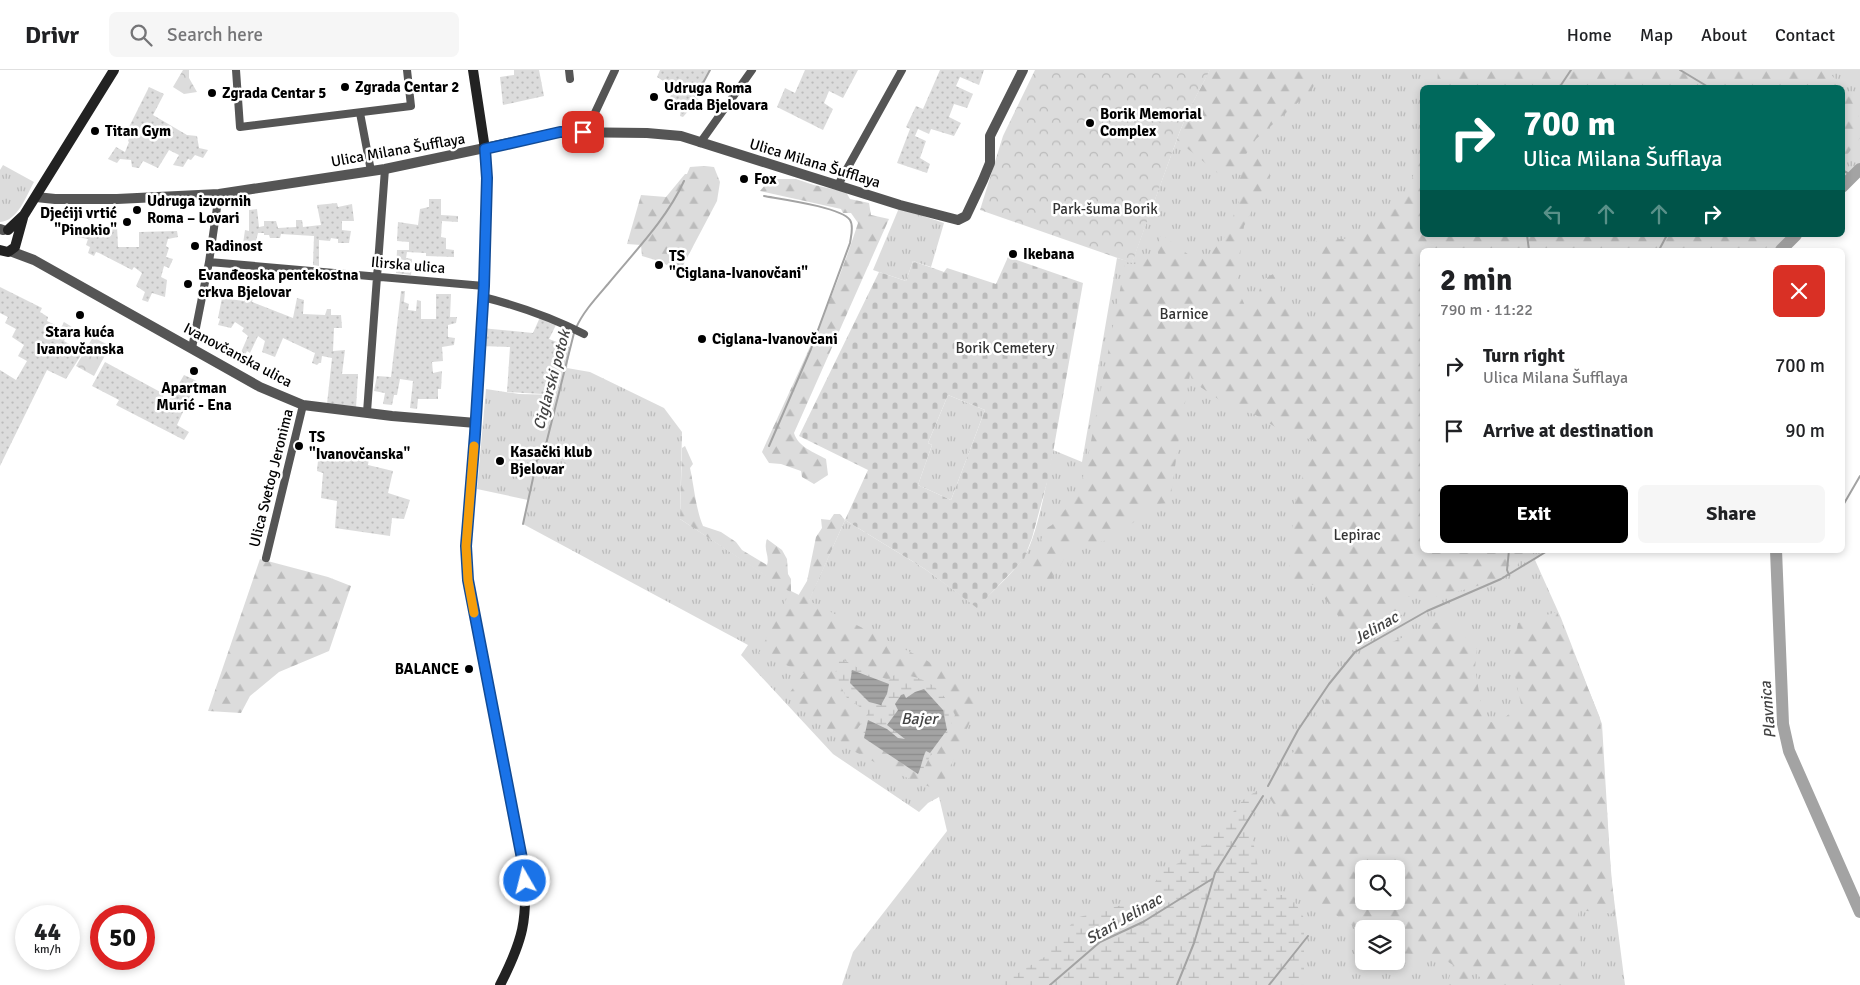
<!DOCTYPE html>
<meta charset="utf-8">
<style>
:root{--surface:#fff;--page:#f6f6f6;--text:#202124;--muted:#757577;--line:#e0e0e0;--accent:#000}
body{margin:0;font-family:Signika,sans-serif;background:var(--page);color:var(--text);height:100vh;display:flex;flex-direction:column;font-size:19px;white-space:nowrap}
*{box-sizing:border-box;margin:0}
p{font-size:16px;color:var(--muted)}
.icon{flex:none;width:28px;height:28px;fill:none;stroke:currentColor;stroke-width:2;stroke-linecap:round;stroke-linejoin:round}
.map{position:relative;flex:1;overflow:hidden}
.details{position:absolute;left:1420px;top:178px;width:425px;height:305px;display:flex;flex-direction:column;background:var(--surface);border-radius:8px;box-shadow:0 2px 8px #0003}
.details>*{flex:none}
.guide{position:absolute;left:1420px;top:15px;width:425px;height:152px;border-radius:8px;box-shadow:0 2px 8px #0003;background:#00695c;color:#fff;overflow:hidden}
.tools{position:absolute;left:1355px;top:790px;display:grid;gap:10px}
.tools a{display:grid;place-items:center;width:50px;height:50px;border-radius:8px;background:var(--surface);box-shadow:0 2px 8px #0003;font-size:25px}
.speed{position:absolute;left:15px;top:835px;display:flex;gap:10px;font-size:25px;font-weight:700;text-align:center}
.speed>*{display:grid;place-content:center;width:65px;height:65px;border-radius:50%;background:var(--surface);box-shadow:0 2px 8px #0003;line-height:1}
.speed small{font-size:12px;font-weight:400}
.speed .limit{border:8px solid #d22;background:#fff;color:#111}
.pin{position:absolute;display:grid;place-items:center;width:42px;height:42px;color:#fff;margin:-21px;border-radius:10px;box-shadow:0 2px 8px #0006}
.me{position:absolute;width:55px;margin:-28px;rotate:352deg;stroke-linejoin:round;filter:drop-shadow(0 0 4px #0008)}
.turn{display:flex;align-items:center;gap:18px;height:105px;padding:0 20px;font-size:22px}
.turn .icon{width:65px;height:65px;stroke-width:2.5}
.turn b{display:block;font-size:35px;line-height:42px}
.lanes{display:flex;align-items:center;height:48px;padding:0 20px;background:#0003;justify-content:center;gap:25px;direction:ltr}
.lanes .off{opacity:.35}
.round{display:grid;place-items:center;flex:none;width:52px;height:52px;border-radius:8px;background:var(--page)}
.head{display:flex;align-items:center;justify-content:space-between;height:85px;padding:0 20px}
h1{font-size:30px;font-weight:800;line-height:38px}
.cta{display:flex;gap:10px;margin-top:auto;padding:10px 20px}
.cta a{flex:1;height:58px;border-radius:8px;background:var(--accent);color:#fff;font-size:20px;font-weight:800;line-height:58px;text-align:center}
.cta a+a{background:var(--page);color:var(--text)}
ul{padding:0;list-style:none}
li{display:flex;align-items:center;gap:15px;height:65px;padding:0 20px}
li div{flex:1}
li b{display:block;font-size:19px}
li em{font-style:normal}
header{display:flex;align-items:center;gap:30px;box-sizing:border-box;height:70px;padding:0 25px;background:var(--surface);border-bottom:1px solid var(--line)}
header strong{font-size:24px}
nav{display:flex;gap:28px;margin-inline-start:auto;font-size:18px}
.search{width:350px;height:45px;background:var(--page);display:flex;align-items:center;gap:12px;box-sizing:border-box;padding:0 18px;border-radius:8px;color:var(--muted);font-size:19px}
.map>svg:first-child{display:block}
.grass{fill:url(#grass-tufts);fill-rule:evenodd}
.forest{fill:url(#forest-firs);fill-rule:evenodd}
.wetland{fill:url(#wetland-marsh)}
.cemetery{fill:url(#cemetery-stones);fill-rule:evenodd}
.park{fill:url(#park-crowns)}
.garden{fill:url(#garden-dots)}
.water{fill:url(#water-rules)}
.lines{fill:none;stroke-linecap:round;stroke-linejoin:round}
.stream{stroke:#a3a3a3;stroke-width:2}
.river{stroke:#a3a3a3;stroke-width:12}
.minor{stroke:#555;stroke-width:8}
.tertiary{stroke:#555;stroke-width:10}
.secondary{stroke:#222;stroke-width:10}
.route-casing{stroke:#114b97;stroke-width:12}
.route{stroke:#1a73e8;stroke-width:9}
.slow{stroke:#f59e0b;stroke-width:9}
.poi-dot{fill:#000;stroke:#fff;stroke-width:2}
.labels{text-anchor:middle;dominant-baseline:central;stroke-width:5;stroke-linejoin:round;paint-order:stroke}
.poi-label{font-size:15px;font-weight:bold;fill:#000;stroke:#fff;text-anchor:start}
.street-label{font-size:15px;fill:#000;stroke:#fff}
.park-label{font-size:15px;fill:#333;stroke:#fff}
.water-label{font-size:16px;font-style:italic;fill:#444;stroke:#fff}
</style>
<header>
<strong>Drivr</strong>
<div class="search"><svg class="icon" aria-label="search" viewBox="0 0 24 24"><circle cx="10" cy="10" r="6"/><path d="M15 15l6 6"/></svg>Search here</div>
<nav><a>Home</a><a>Map</a><a>About</a><a>Contact</a></nav>
</header>
<div class="map">
<svg width="1860" height="915" viewBox="0 0 1860 915">
<defs>
<pattern id="grass-tufts" width="24" height="20" patternUnits="userSpaceOnUse" patternTransform="scale(1.25)"><rect width="24" height="20" fill="#dcdcdc"/><path d="M3 7l-1-3M5 7V3M7 7l1-3M15 17l-1-3M17 17v-4M19 17l1-3" fill="none" stroke="#bbb"/></pattern>
<pattern id="forest-firs" width="22" height="20" patternUnits="userSpaceOnUse" patternTransform="scale(1.25)"><rect width="22" height="20" fill="#dcdcdc"/><path d="M5 1l3.5 6h-7zM16 11l3.5 6h-7z" fill="#bbb"/></pattern>
<pattern id="wetland-marsh" width="20" height="14" patternUnits="userSpaceOnUse" patternTransform="scale(1.25)"><rect width="20" height="14" fill="#dcdcdc"/><path d="M1 5h8M5 5V1M11 12h8M15 12V8" fill="none" stroke="#bbb"/></pattern>
<pattern id="cemetery-stones" width="16" height="16" patternUnits="userSpaceOnUse" patternTransform="scale(1.25)"><rect width="16" height="16" fill="#dcdcdc"/><path d="M2 7V4a2 2 0 0 1 4 0v3zM10 15v-3a2 2 0 0 1 4 0v3z" fill="#bbb"/></pattern>
<pattern id="park-crowns" width="20" height="18" patternUnits="userSpaceOnUse" patternTransform="scale(1.25)"><rect width="20" height="18" fill="#dcdcdc"/><path d="M2 6a3 3 0 1 1 6 0M12 15a3 3 0 1 1 6 0" fill="none" stroke="#bbb"/></pattern>
<pattern id="garden-dots" width="8" height="8" patternUnits="userSpaceOnUse" patternTransform="scale(1.25)"><rect width="8" height="8" fill="#dcdcdc"/><path d="M2 2h.1M6 6h.1" fill="none" stroke="#bbb" stroke-width="1.8" stroke-linecap="round"/></pattern>
<pattern id="water-rules" width="6" height="5" patternUnits="userSpaceOnUse" patternTransform="scale(1.25)"><rect width="6" height="5" fill="#a3a3a3"/><path d="M0 2.5h6" fill="none" stroke="#8b8b8b"/></pattern>
</defs>
<rect width="100%" height="100%" fill="#fff"/>
<path class="grass" d="M1210 0H1860V99L1843 117 1842 18H1422V165H1796L1781 180H1422V480H1549L1535 490 1561 548 1602 654 1611 806 1625 915H842L853 882 947 761 939 727 928 733 919 742 833 684 741 585 748 575 523 454 528 430 477 419 486 319 519 324 559 325 561 297 590 302 664 338 682 362 680 449 787 519 809 530 845 450 925 499 977 537C992 522 1009 507 1022 490 1037 471 1048 405 1053 380L1082 392 1117 188 1132 192 1180 61 1190 38ZM1364 799H1396V831H1364ZM1364 859H1396V891H1364Z
M3 95 34 112C26 126 18 151 0 152V100Z
M899 138 944 153 931 197 913 191 906 211 873 200Z
M948 325 985 340 951 430 918 415 932 375 928 373Z"/>
<path class="forest" d="M1210 0H1322L1311 21 1256 69 1237 98 1220 105 1177 70 1190 38Z
M1438 0H1827L1850 26 1860 50V68L1843 90 1842 18 1437 17Z
M1422 80V165H1775L1768 173 1766 180H1422V480H1527L1523 483 1516 498 1497 510 1443 526 1402 527 1403 544 1357 569 1314 515 1288 511 1294 436 1313 370 1285 363 1254 344 1233 339 1193 312 1190 304 1179 368 1170 433 1148 435 1134 452 1109 470 1071 477 1049 515 1025 491 1038 478 1045 459 1052 455 1079 423 1088 387 1125 194H1142L1147 183 1156 192 1159 188 1157 178 1161 164 1189 185 1206 188 1224 168 1239 132 1240 108 1246 91 1270 83V105L1244 156 1236 215 1246 238 1256 230 1263 210 1273 204 1290 236 1302 250 1323 247 1316 171 1354 168 1408 120Z
M703 96 714 97 720 112 717 131 679 203 662 192 642 186 641 175 627 174 641 125 666 127 685 104H687L690 97Z
M776 109H796L814 115 846 122 850 129 869 133 871 145 889 149 794 363C798 377 814 382 826 389L828 405 814 414 802 407 801 401 781 394 769 393 762 382C796 307 833 232 858 153L851 143H843L841 139 760 121 765 115 772 116Z
M685 376 693 394 690 398C694 416 696 440 703 456L721 462 736 472 742 480 767 495C770 485 763 481 767 469L782 480 787 489 788 504 791 509V522L798 526 807 511 816 467 822 458 821 449 830 450 834 444H840L845 450 809 531 926 590 943 601 976 616 975 640 940 721 893 702 848 678 788 625 804 603 759 583 790 522 680 449 682 378Z
M260 489 328 507 351 516 329 581 279 602 250 626 241 643 208 641Z
M1557 542 1600 648 1611 801 1615 844 1578 840 1582 915H1485L1484 911 1471 899 1467 915H1447L1453 895 1439 886 1396 883V859H1364V863L1311 829 1289 780 1284 750 1267 724 1320 640 1350 598 1374 580 1447 548 1477 579 1475 598 1483 646 1496 655 1521 634 1511 588 1518 553ZM1364 799H1396V831H1364Z"/>
<path class="wetland" d="M840 588 860 599 889 610 895 604C926 606 942 617 955 645L941 677 930 686 923 701 918 704 856 661 868 643 846 627 835 604Z
M1258 720 1250 754 1259 803 1269 825H1291L1304 848V915H998L1046 886 1076 848 1143 829 1165 798 1179 793 1191 776 1206 775 1243 730Z"/>
<path class="cemetery" d="M1008 187 1083 213 1049 405 1032 468 1024 489 977 538 925 499 845 450 868 400 799 366 879 202 906 211 913 191 944 202 947 198 996 214ZM948 325 985 340 951 430 918 415 932 375 928 373Z"/>
<path class="park" d="M183 0H189V8L197 22 184 24 173 17Z
M1035 0H1210L1190 38 1180 61 1132 193 980 140 1003 66Z
M93 267 110 276 94 306 76 296Z"/>
<path class="garden" d="M514 0H539L544 26 503 35 500 7 514 5Z
M660 0H710L695 27 702 32 696 42 690 39 683 47 680 46 681 40 666 36 674 18 657 7Z
M805 0H858L843 28 829 21 824 33 833 39 823 60 777 37 785 18 795 23Z
M940 0H984L979 15 960 7 956 16 973 24 967 38 954 34 949 47 961 53 954 66 931 59 929 64 918 59 915 66 926 71 920 88 930 94 927 103 897 93 910 59 906 57 916 36 923 39Z
M149 17 164 24 153 45 187 65 197 66 199 78 208 80 203 88 195 85 191 90 188 89 183 97 173 95 179 85 169 80 158 98 143 91 139 98 132 97 131 90 120 89 117 93 108 89 116 77 125 82 129 72 128 71 129 68 125 65Z
M429 129H441V145L458 146V152L442 151 441 167 446 168V179L454 180V187L426 186V183L407 182 406 188 412 189 411 205 396 203 397 180H409V172L397 171 398 152 418 155 420 139 429 137Z
M337 133 338 137 352 134 354 151H342V160L351 161 349 173H338V169L331 168 330 171 319 170V196L313 195 314 166 281 164 280 168H270L269 165H264V163H258L255 175 243 174 245 160 249 161V140L257 139 259 157 264 156V151H276L278 158 296 157V150H302L303 157 321 155 317 135Z
M111 156H117L118 177H139V162L177 161 178 167 168 169 166 176 169 178 166 187 173 189 169 198 164 196 161 207 167 210 165 227 152 223 148 232 142 230 145 222 136 216 142 203 134 197 132 200 99 183 96 182 94 186 88 183 90 177 86 175 88 169 77 167 78 162H96V165H106V161H111Z
M0 217 42 238 40 242 48 247 47 251 61 258 64 252 72 257 64 271 83 282 66 309 47 300 0 396V300L16 310 27 291 18 286 24 275 12 267 16 259 5 253 8 247 0 243Z
M401 221H405L404 232 409 234 408 240 416 241 417 230 421 231V249H436V224H451L450 247H457L456 253 448 255V267L455 268 454 275 442 277 443 291 432 292 433 303 442 301 441 319H438V329H418L417 339 410 338 413 311 400 309 397 325H394L392 335 383 334 385 323 374 321 377 306 391 307Z
M246 226 253 228 252 232 293 248 297 228 304 230 303 244 325 245 327 239H331V245H341L342 258H334L333 281 345 280 342 304H358L356 338 327 334 332 288 322 286 321 293H319L317 295 312 293 315 283 283 268 275 287 262 282 265 271 258 266 250 283 247 281 243 289 239 287 248 266 242 261 244 258 235 252 231 258 218 255 220 249 218 248 222 228 244 231Z
M541 245 558 251 549 269 570 277 567 298 561 297 559 325 507 322 510 277 480 276 481 258 533 263Z
M105 292 164 324 161 330 167 334 184 305 197 311 177 355 189 362 184 370 116 335 119 330 92 316Z
M319 380 369 387 368 395 393 401 388 423 410 430 404 449 392 448 390 466 335 458 337 431 321 428 323 403 317 401Z"/>
<path class="water" d="M852 600 889 614 887 624 881 635 869 632 850 613Z
M924 619 943 640 947 660 930 683 926 681C923 686 921 698 918 704L864 668 868 650 887 659 898 668 905 669 887 655 898 640 895 634 901 625 904 624 906 628 915 622Z"/>
<g class="lines">
<path class="stream" d="M1680 0 1710 18
M1559 18 1571 0
M691 35 710 0
M1842 100 1853 106
M764 126C780 129 841 137 850 150 854 156 851 166 850 173L811 279 769 376
M1527 165 1529 180
M1659 180 1667 165
M576 258C583 242 596 228 608 214 635 181 666 150 684 111
M1842 437 1860 406
M523 454 537 390 543 386 574 263
M1509 480 1507 500 1509 505
M1268 716 1298 660 1329 614 1355 582 1427 541 1501 509 1549 480
M1050 915 1100 872 1143 852 1212 809
M1177 915 1194 873 1215 803 1263 726
M1269 915 1308 866"/>
<path class="river" d="M1842 117 1860 99
M1781 180 1796 165
M1776 480 1783 654 1789 681 1860 842"/>
<path class="minor" d="M236 0 240 57 411 36 407 0
M569 0 570 9
M360 43 371 101
M586 62 615 0
M700 73 752 0
M838 115 902 0
M209 192 484 216
M483 227C519 236 551 247 584 264
M192 278 209 192 219 124
M367 342 385 99
M266 488 303 335"/>
<path class="tertiary" d="M36 127 55 129H117L219 124 385 99 560 62 647 63 681 66 900 135 958 150 966 146 983 110 990 93V66L1023 0
M0 159 3 160
M10 181 34 190 260 317 303 335 392 346 476 353"/>
<path class="secondary" d="M473 0 485 79 487 108 484 216 475 364 466 476 468 510 524 799C528 850 523 870 500 915
M8 160 24 145 114 0
M0 180 8 182 15 177 23 148"/>
</g>
<g class="lines">
<g class="route-casing">
<path id="route" d="M525 811 524 799 468 510 466 476 475 364 484 216 487 108 485 79 560 62H583"/>
</g>
<use href="#route" class="route"/>
<path class="slow" d="M474 376 466 476 468 510 474 543"/>
</g>
<g class="poi-dot">
<circle cx="345" cy="17" r="5"/>
<circle cx="212" cy="23" r="5"/>
<circle cx="654" cy="27" r="5"/>
<circle cx="1090" cy="53" r="5"/>
<circle cx="95" cy="61" r="5"/>
<circle cx="744" cy="109" r="5"/>
<circle cx="137" cy="140" r="5"/>
<circle cx="127" cy="152" r="5"/>
<circle cx="195" cy="176" r="5"/>
<circle cx="1013" cy="184" r="5"/>
<circle cx="659" cy="195" r="5"/>
<circle cx="188" cy="214" r="5"/>
<circle cx="80" cy="245" r="5"/>
<circle cx="702" cy="269" r="5"/>
<circle cx="194" cy="301" r="5"/>
<circle cx="299" cy="376" r="5"/>
<circle cx="500" cy="391" r="5"/>
<circle cx="469" cy="599" r="5"/>
</g>
<g class="labels">
<g class="poi-label">
<text x="355" y="17">Zgrada Centar 2</text>
<text x="664" y="18">Udruga Roma<tspan x="664" dy="17">Grada Bjelovara</tspan></text>
<text x="222" y="23">Zgrada Centar 5</text>
<text x="1100" y="44">Borik Memorial<tspan x="1100" dy="17">Complex</tspan></text>
<text x="105" y="61">Titan Gym</text>
<text x="754" y="109">Fox</text>
<text x="147" y="131">Udruga izvornih<tspan x="147" dy="17">Roma – Lovari</tspan></text>
<text x="117" y="143" text-anchor="end">Djećiji vrtić<tspan x="117" dy="17">"Pinokio"</tspan></text>
<text x="205" y="176">Radinost</text>
<text x="1023" y="184">Ikebana</text>
<text x="669" y="186">TS<tspan x="669" dy="17">"Ciglana-Ivanovčani"</tspan></text>
<text x="198" y="205">Evanđeoska pentekostna<tspan x="198" dy="17">crkva Bjelovar</tspan></text>
<text x="80" y="262" text-anchor="middle">Stara kuća<tspan x="80" dy="17">Ivanovčanska</tspan></text>
<text x="712" y="269">Ciglana-Ivanovčani</text>
<text x="194" y="318" text-anchor="middle">Apartman<tspan x="194" dy="17">Murić - Ena</tspan></text>
<text x="309" y="367">TS<tspan x="309" dy="17">"Ivanovčanska"</tspan></text>
<text x="510" y="382">Kasački klub<tspan x="510" dy="17">Bjelovar</tspan></text>
<text x="459" y="599" text-anchor="end">BALANCE</text>
</g>
<g class="street-label">
<text transform="translate(398 80) rotate(-10)">Ulica Milana Šufflaya</text>
<text transform="translate(815 93) rotate(17)">Ulica Milana Šufflaya</text>
<text transform="translate(408 195) rotate(5)">Ilirska ulica</text>
<text transform="translate(238 285) rotate(28)">Ivanovčanska ulica</text>
<text transform="translate(271 408) rotate(-76)">Ulica Svetog Jeronima</text>
</g>
<g class="park-label">
<text x="1105" y="139">Park-šuma Borik</text>
<text x="1184" y="244">Barnice</text>
<text x="1005" y="278">Borik Cemetery</text>
<text x="1357" y="465">Lepirac</text>
</g>
<g class="water-label">
<text transform="translate(552 310) rotate(-75)">Ciglarski potok</text>
<text transform="translate(1376 558) rotate(-30)">Jelinac</text>
<text transform="translate(1768 640) rotate(-95)">Plavnica</text>
<text x="919" y="649">Bajer</text>
<text transform="translate(1124 849) rotate(-30)">Stari Jelinac</text>
</g>
</g>
</svg>
<div class="tools">
<a><svg class="icon" aria-label="search" viewBox="0 0 24 24"><circle cx="10" cy="10" r="6"/><path d="M15 15l6 6"/></svg></a>
<a><svg class="icon" aria-label="layers" viewBox="0 0 24 24"><path d="M12 4l9 5-9 5-9-5zM3 14l9 5 9-5"/></svg></a>
</div>
<div class="speed"><div>44<small>km/h</small></div><div class="limit">50</div></div>
<div class="pin" style="left:583px;top:62px;background:#d93025"><svg class="icon" aria-label="arrive" viewBox="0 0 24 24"><path d="M6 21V4h12l-3 4 3 4H6"/></svg></div>
<svg class="me" style="left:525px;top:811px" viewBox="-20 -20 40 40"><circle r="17" fill="#1a73e8" stroke="#fff" stroke-width="3"/><path d="M0-11L8 9 0 5-8 9z" fill="#fff"/></svg>
<div class="guide">
<div class="turn"><svg class="icon" aria-label="right" viewBox="0 0 24 24"><path d="M7 20v-9h11M14 6l5 5-5 5"/></svg><div><b>700 m</b>Ulica Milana Šufflaya</div></div>
<div class="lanes"><svg class="icon off" aria-label="left" viewBox="0 0 24 24"><path d="M17 20v-9H6M10 6l-5 5 5 5"/></svg><svg class="icon off" aria-label="ahead" viewBox="0 0 24 24"><path d="M12 20V5M6 11l6-6 6 6"/></svg><svg class="icon off" aria-label="ahead" viewBox="0 0 24 24"><path d="M12 20V5M6 11l6-6 6 6"/></svg><svg class="icon" aria-label="right" viewBox="0 0 24 24"><path d="M7 20v-9h11M14 6l5 5-5 5"/></svg></div>
</div>
<section class="details">
<div class="head"><div><h1>2 min</h1><p>790 m · 11:22</p></div><a class="round" style="background:#d93025;color:#fff"><svg class="icon" aria-label="close" viewBox="0 0 24 24"><path d="M6 6l12 12M18 6L6 18"/></svg></a></div>
<ul>
<li><svg class="icon" aria-label="right" viewBox="0 0 24 24"><path d="M7 20v-9h11M14 6l5 5-5 5"/></svg><div><b>Turn right</b><p>Ulica Milana Šufflaya</p></div><em>700 m</em></li>
<li><svg class="icon" aria-label="arrive" viewBox="0 0 24 24"><path d="M6 21V4h12l-3 4 3 4H6"/></svg><div><b>Arrive at destination</b></div><em>90 m</em></li>
</ul>
<div class="cta"><a>Exit</a><a>Share</a></div>
</section>
</div>
